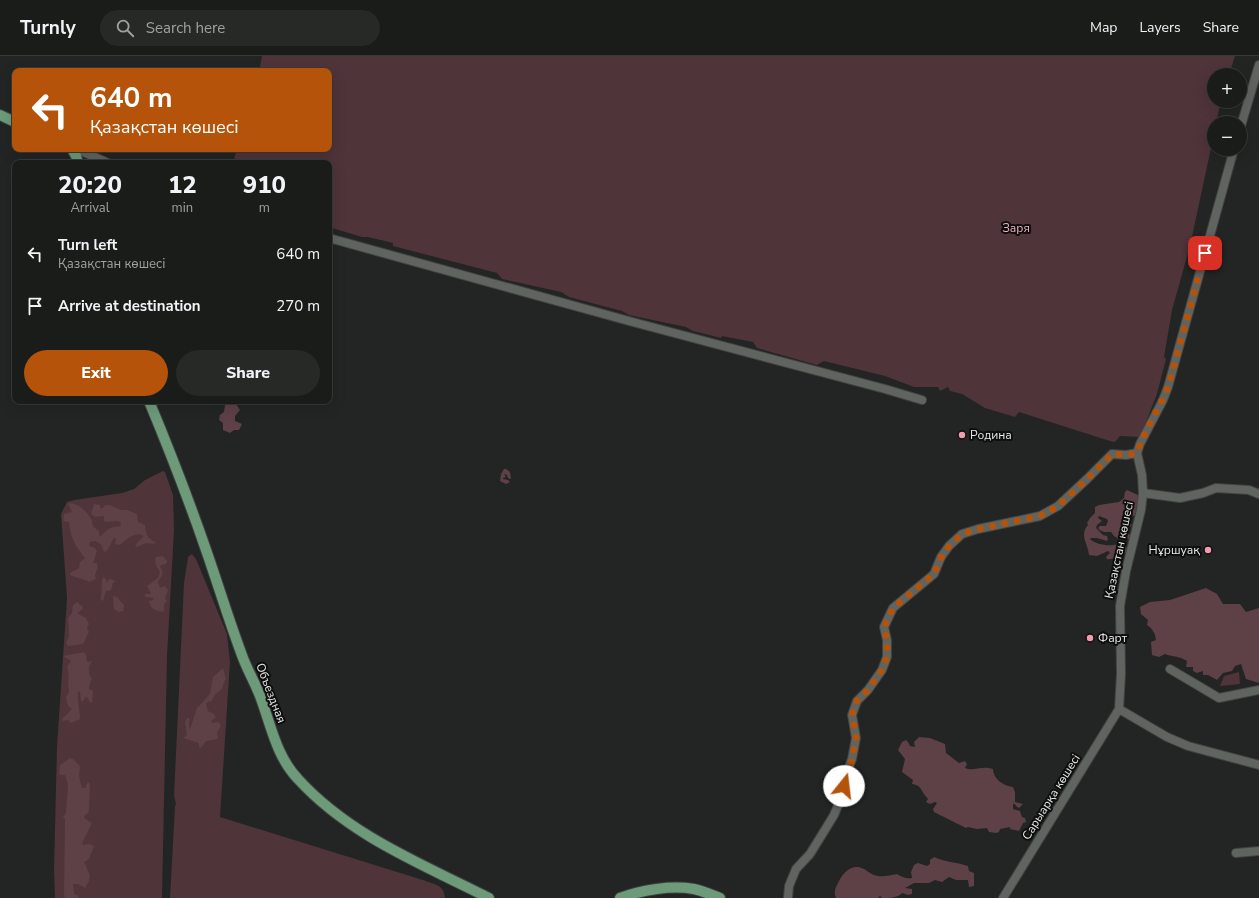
<!DOCTYPE html>
<meta charset="utf-8">
<style>
:root{--surface:#1a1c1a;--page:#272927;--text:#f1f3f6;--muted:#9fa1a2;--line:#383a39;--accent:#b45309}
body{margin:0;font-family:"Nunito Sans",sans-serif;background:var(--page);color:var(--text);height:100vh;display:flex;flex-direction:column;font-size:15px;white-space:nowrap}
*{box-sizing:border-box;margin:0}
p{font-size:13px;color:var(--muted)}
.icon{flex:none;width:22px;height:22px;fill:none;stroke:currentColor;stroke-width:2;stroke-linecap:round;stroke-linejoin:round}
.map{position:relative;flex:1;overflow:hidden}
.sheet{position:absolute;left:12px;top:104px;width:320px;height:244px;display:flex;flex-direction:column;background:var(--surface);border-radius:8px;box-shadow:0 4px 16px #0002,0 0 0 1px var(--line)}
.sheet>*{flex:none}
.hud{position:absolute;left:12px;top:12px;width:320px;height:84px;border-radius:8px;box-shadow:0 4px 16px #0002,0 0 0 1px var(--line);background:#b45309;color:#fff;overflow:hidden}
.buttons{position:absolute;left:1207px;top:12px;display:grid;gap:8px}
.buttons a{display:grid;place-items:center;width:40px;height:40px;border-radius:50%;background:var(--surface);box-shadow:0 4px 16px #0002,0 0 0 1px var(--line);font-size:20px}
.pin{position:absolute;display:grid;place-items:center;width:34px;height:34px;color:#fff;margin:-17px;border-radius:8px;box-shadow:0 2px 6px #0006}
.me{position:absolute;width:44px;margin:-22px;rotate:16deg;stroke-linejoin:round;filter:drop-shadow(0 0 3px #0008)}
.turn{display:flex;align-items:center;gap:14px;height:84px;padding:0 12px;font-size:18px}
.turn .icon{width:52px;height:52px;stroke-width:2.5}
.turn b{display:block;font-size:28px;line-height:34px}
.eta{display:flex;justify-content:space-evenly;align-items:center;height:68px;text-align:center}
.eta b{font-size:24px;font-weight:800;line-height:28px}
.cta{display:flex;gap:8px;margin-top:auto;padding:8px 12px}
.cta a{flex:1;height:46px;border-radius:24px;background:var(--accent);color:#fff;font-size:16px;font-weight:800;line-height:46px;text-align:center}
.cta a+a{background:var(--page);color:var(--text)}
ul{padding:0;list-style:none}
li{display:flex;align-items:center;gap:12px;height:52px;padding:0 12px}
li div{flex:1}
li b{display:block;font-size:15px}
li em{font-style:normal}
header{display:flex;align-items:center;gap:24px;box-sizing:border-box;height:56px;padding:0 20px;background:var(--surface);border-bottom:1px solid var(--line)}
header strong{font-size:19px}
nav{display:flex;gap:22px;margin-inline-start:auto;font-size:14px}
.search{width:280px;height:36px;background:var(--page);display:flex;align-items:center;gap:10px;box-sizing:border-box;padding:0 14px;border-radius:22px;color:var(--muted);font-size:15px}
.map>svg:first-child{display:block}
.green{fill:#4f343a}
.forest{fill:#5e4047}
.lines{fill:none;stroke-linecap:round;stroke-linejoin:round}
.minor-casing{stroke:#414341;stroke-width:10}
.major-casing{stroke:#414341;stroke-width:12}
.minor{stroke:#606461;stroke-width:8}
.major{stroke:#6d9b7a;stroke-width:10}
.route{stroke:#b45309;stroke-width:7;stroke-dasharray:0 12.6}
.poi-dot{fill:#f29ab0;stroke:#0d0e0d;stroke-width:1.5}
.labels{text-anchor:middle;dominant-baseline:central;stroke-width:4;stroke-linejoin:round;paint-order:stroke}
.park-label{font-size:12px;fill:#f0b3c2;stroke:#0d0e0d}
.poi-label{font-size:12px;fill:#e7e9e7;stroke:#0d0e0d;text-anchor:start}
.street-label{font-size:12px;fill:#e7e9e7;stroke:#0d0e0d}
</style>
<header>
<strong>Turnly</strong>
<div class="search"><svg class="icon" aria-label="search" viewBox="0 0 24 24"><circle cx="10" cy="10" r="6"/><path d="M15 15l6 6"/></svg>Search here</div>
<nav><a>Map</a><a>Layers</a><a>Share</a></nav>
</header>
<div class="map">
<svg width="1259" height="842" viewBox="0 0 1259 842">
<rect width="100%" height="100%" fill="#222523"/>
<path class="green" d="M262 0H1235L1229 19H1214V45H1221L1216 67H1214V78L1190 190 1172 254 1164 301 1166 303 1157 338 1140 381 1120 380 1116 385 1113 386 1019 356 1015 361 985 352 962 338 950 335 948 331 940 335 938 331H914L885 320 824 305 817 309 757 292 753 286 722 280 721 282 693 275 686 271 629 259 622 255 569 241 561 236 502 223 497 217 393 190V187L368 181H362L329 171V107H233L237 93H329V15H259Z
M163 415 165 416 173 439 174 474 167 600 162 842H55L54 814 57 690 67 542 61 458 67 446 74 444 122 437 134 433 145 424Z
M192 498 196 503 227 578 230 606 220 761 423 824C435 829 444 828 445 842H170L175 750 176 748 174 740 184 527 188 501Z
M1239 616 1240 628 1220 630 1224 620Z"/>
<path class="forest" d="M228 345H234L240 354 235 360V365L242 368 239 374H234L230 377 223 374V367L219 364 220 359 224 356 225 349H230Z
M504 413H506L510 416 511 422 510 423 508 422 507 419 504 418 506 421 503 422V423L508 424 510 426 506 428 500 425 501 418Z
M1127 434 1140 440 1141 445 1137 450 1138 458 1136 460 1129 459 1127 464 1132 469 1130 471 1127 472 1126 476 1134 481 1133 483H1125L1123 481 1119 483 1114 480 1111 476C1106 476 1102 477 1098 472L1100 470H1106L1108 465 1107 463 1099 460 1098 462 1102 465 1097 469 1096 472 1103 479 1107 480 1108 483 1107 485 1097 482H1091L1090 483C1095 488 1106 490 1113 489 1117 489 1119 488 1123 488L1128 493 1127 496 1125 497 1121 502C1115 501 1112 504 1107 503L1106 501 1110 497 1108 495 1097 500 1089 499C1088 488 1079 479 1088 469L1087 467 1090 462 1095 457V451L1099 449 1119 446 1124 442 1125 436Z
M69 447C80 448 86 455 92 464 92 470 94 472 99 475V479L101 480C107 473 110 471 120 470L121 466 117 465 106 466 104 465V460L95 461 91 458 94 448 100 449 101 453 106 449H110L121 454H127L137 458 138 466 145 469C146 478 147 482 155 486V488L146 487 137 491 135 489 144 480C134 475 127 483 120 489L115 488 116 482H114L108 493 105 496 103 494 101 488 95 485 90 486 89 490 95 492 97 495 93 507H97L98 511 95 519 96 523 89 526C85 523 76 522 70 519V517L79 512 80 506 85 502C76 491 70 481 69 466L63 465 64 458 72 456 68 448Z
M163 500 167 505V507L160 510C165 520 162 518 158 526L160 532 165 530 168 534 165 542 167 545 164 548V555L162 556C155 555 150 552 149 545L153 544 154 542 145 541V538H151L147 530 158 522 160 516 156 510 155 503 156 501Z
M103 521 106 523 107 527 109 523 116 525 113 527 111 534 106 535 103 545 101 544 102 525Z
M1206 532 1217 538 1223 548H1240L1246 556 1259 552V627L1246 623 1241 608 1235 610 1232 615 1223 617 1217 624 1208 619H1203V615L1197 617 1193 615V611H1186L1187 605C1180 600 1173 601 1165 598L1159 601 1152 599 1151 586 1156 584C1155 577 1153 573 1147 569L1148 564 1141 558 1140 551 1150 546 1170 544Z
M113 540 117 541 124 549 123 555 118 556 114 553Z
M77 546 83 551 82 554 77 557 86 562 89 568 87 573 89 576C86 580 86 584 83 588L68 590 66 587 69 580 68 562 72 557 73 549Z
M84 596 86 599 87 606 92 605 89 611V618L92 623 90 627 89 633 93 635 92 647 90 646 88 642 86 641 83 645H81L80 636 78 635C77 645 80 654 80 663L71 667 68 664 63 665 62 663 72 653 68 650 66 641 69 636C67 627 70 619 67 611L71 605 63 600Z
M223 612 226 623C223 626 224 629 222 632 219 638 215 635 212 645L208 646 206 648 208 655 214 658 216 661 211 665 212 667 218 666 221 669 217 677 218 683 206 685 201 692 199 691V687L183 682 187 679 185 666 187 662H189V671L190 673 197 652 210 638 213 621Z
M919 681 930 682 945 688 946 697 959 707 965 705 967 708 965 712C974 716 981 709 993 713 993 723 1004 730 1013 731L1015 736V746L1023 748 1019 752 1016 750 1015 748H1013V753L1020 755 1022 761 1025 762 1026 766 1023 767 1019 775 1010 773V771L1000 773 999 776 996 777 989 776 987 772 977 773 968 771 966 772 934 756 933 753 937 747 935 746 930 748 926 746 928 743C927 741 925 740 924 738 921 733 920 729 912 728L913 724 902 716 905 703 898 694 902 686 906 684 908 686 910 690 915 691 914 686Z
M70 702 73 703 80 710 79 720 82 732H85L88 726 90 728 89 755 87 758 85 759 84 762 92 767 82 787 83 789 89 788 94 790 89 803 84 806C87 810 87 815 90 819L89 825 85 832 78 828H73L74 838 79 840 78 842H65L64 840 65 763 63 761 66 757 68 728 65 719H61L59 718 60 709Z
M934 801C945 806 956 806 968 810L969 815 974 817V830L969 831 968 824H956L949 821 942 826 935 824 929 827H914L905 832 912 833V838L908 839 902 837C898 842 889 842 882 842L880 840 878 842H836C833 835 836 831 839 825 844 815 853 807 864 813 869 816 872 819 878 820 884 821 891 819 897 818 902 821 906 823 912 822L911 816 914 809 918 807 927 810 930 808V804Z"/>
<g class="lines">
<g class="minor-casing">
<path id="minor" d="M1240 73 1259 9
M77 93 108 107
M329 182 629 265 885 333 922 344
M1143 437 1180 442 1203 437 1216 432 1249 434 1259 438
M1170 613 1219 642 1259 634
M1119 653 1167 681 1188 690 1259 709
M1236 797 1259 795
M788 842 789 830 796 813 810 798 823 777 834 759 842 740 846 719 852 703 856 682 852 659 857 645 868 634 882 614 887 601V584L884 571 893 552 934 518 941 501 949 490 962 478 978 473 1040 460 1058 450 1087 423 1112 398 1126 399 1137 397
M1003 842 1119 653 1121 618 1120 550 1126 515 1141 454 1143 437 1142 419 1137 397 1140 388 1163 344 1168 331 1234 93"/>
</g>
<g class="major-casing">
<path id="major" d="M0 59 15 66
M72 93 76 100 78 107
M149 345C169 393 188 442 205 491 218 528 229 565 243 602 248 615 255 627 260 640 271 669 276 700 298 723 350 780 422 808 489 842
M620 842C642 834 671 829 694 833 703 835 712 839 720 842"/>
</g>
<use href="#minor" class="minor"/>
<use href="#major" class="major"/>
</g>
<g class="lines">
<path class="route" d="M844 730 846 719 852 704 856 682 852 659 857 645 868 634 882 614 887 601V584L884 571 893 552 934 518 941 502 949 490 962 478 978 473 1040 460 1058 450 1087 423 1112 398 1126 399 1137 397C1145 374 1159 353 1168 331L1205 197"/>
</g>
<g class="poi-dot">
<circle cx="962" cy="379" r="4"/>
<circle cx="1208" cy="494" r="4"/>
<circle cx="1090" cy="582" r="4"/>
</g>
<g class="labels">
<g class="park-label">
<text x="1016" y="172">Заря</text>
</g>
<g class="poi-label">
<text x="970" y="379">Родина</text>
<text x="1200" y="494" text-anchor="end">Нұршуақ</text>
<text x="1098" y="582">Фарт</text>
</g>
<g class="street-label">
<text transform="translate(1119 494) rotate(-78)">Қазақстан көшесі</text>
<text transform="translate(271 637) rotate(69)">Объездная</text>
<text transform="translate(1051 741) rotate(-58)">Сарыарқа көшесі</text>
</g>
</g>
</svg>
<div class="buttons">
<a>+</a>
<a>−</a>
</div>
<div class="pin" style="left:1205px;top:197px;background:#d93025"><svg class="icon" aria-label="arrive" viewBox="0 0 24 24"><path d="M6 21V4h12l-3 4 3 4H6"/></svg></div>
<svg class="me" style="left:844px;top:730px" viewBox="-20 -20 40 40"><circle r="19" fill="#fff"/><path d="M0-13L10 11 0 6-10 11z" fill="#b45309"/></svg>
<div class="hud">
<div class="turn"><svg class="icon" aria-label="left" viewBox="0 0 24 24"><path d="M17 20v-9H6M10 6l-5 5 5 5"/></svg><div><b>640 m</b>Қазақстан көшесі</div></div>
</div>
<section class="sheet">
<div class="eta">
<div><b>20:20</b><p>Arrival</p></div>
<div><b>12</b><p>min</p></div>
<div><b>910</b><p>m</p></div>
</div>
<ul>
<li><svg class="icon" aria-label="left" viewBox="0 0 24 24"><path d="M17 20v-9H6M10 6l-5 5 5 5"/></svg><div><b>Turn left</b><p>Қазақстан көшесі</p></div><em>640 m</em></li>
<li><svg class="icon" aria-label="arrive" viewBox="0 0 24 24"><path d="M6 21V4h12l-3 4 3 4H6"/></svg><div><b>Arrive at destination</b></div><em>270 m</em></li>
</ul>
<div class="cta"><a>Exit</a><a>Share</a></div>
</section>
</div>
